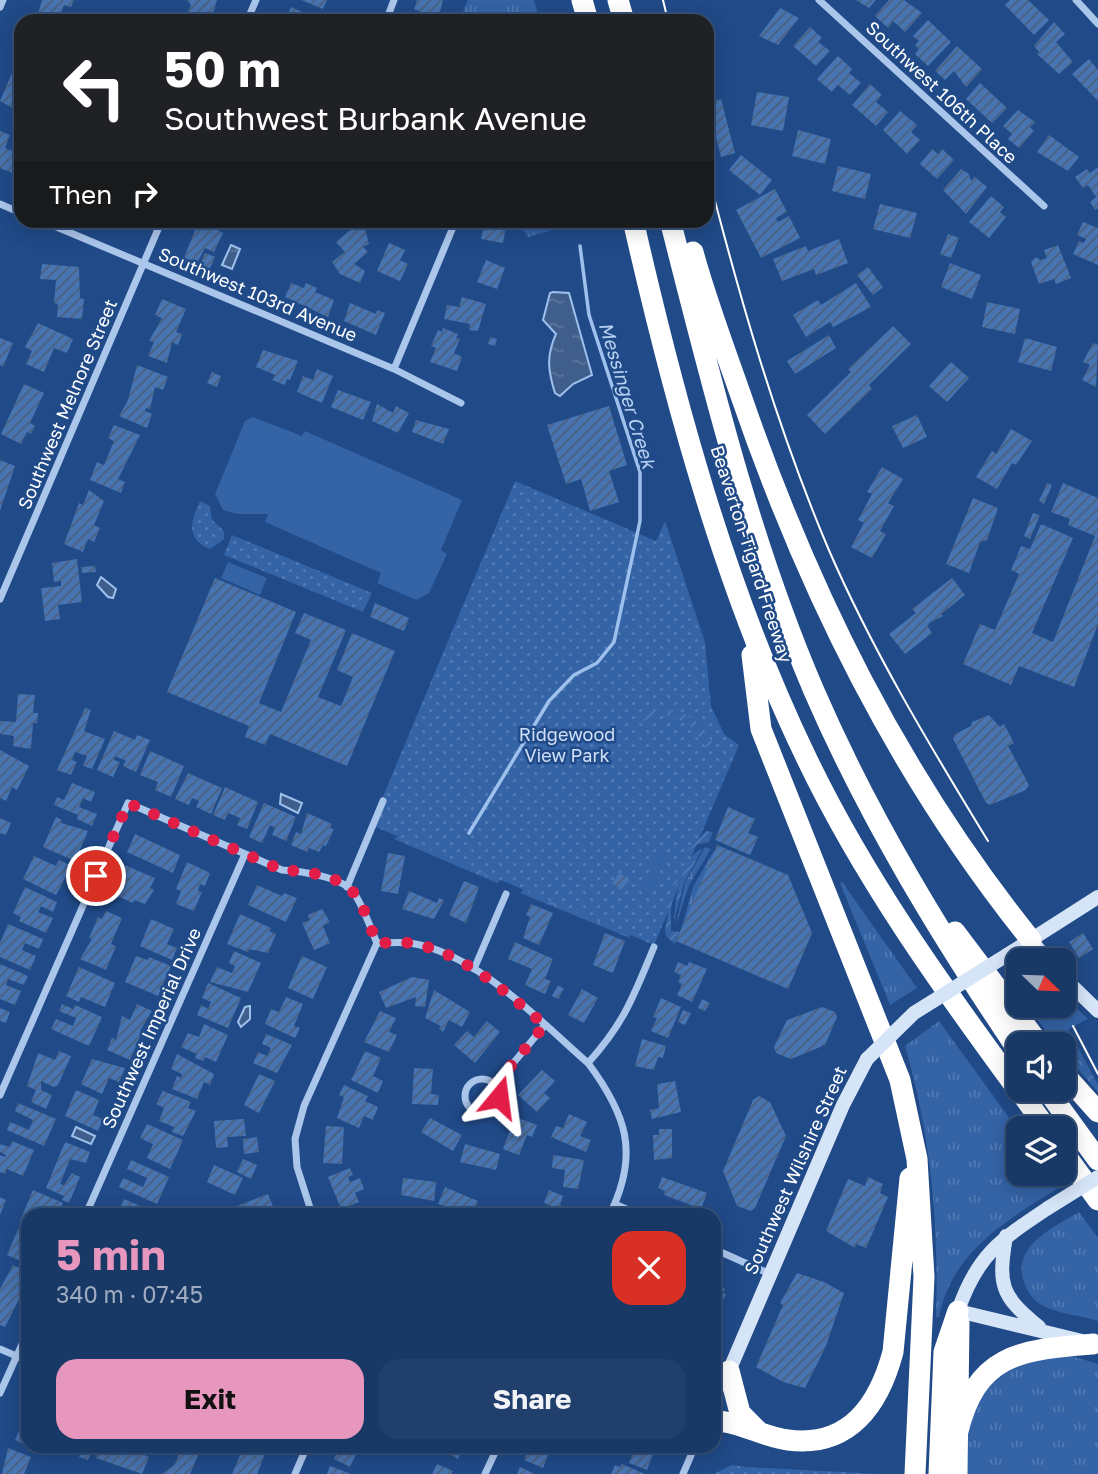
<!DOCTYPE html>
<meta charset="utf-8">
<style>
:root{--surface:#183866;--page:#213f6c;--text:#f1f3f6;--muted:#9facbf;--line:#36527a;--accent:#e797bd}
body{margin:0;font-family:"Golos Text",sans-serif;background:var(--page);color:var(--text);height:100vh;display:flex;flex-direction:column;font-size:26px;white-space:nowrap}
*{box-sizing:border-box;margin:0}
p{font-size:23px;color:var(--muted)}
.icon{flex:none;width:38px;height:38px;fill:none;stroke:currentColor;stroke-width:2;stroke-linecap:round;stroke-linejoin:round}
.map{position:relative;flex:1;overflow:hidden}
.drawer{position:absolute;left:21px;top:1208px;width:700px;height:245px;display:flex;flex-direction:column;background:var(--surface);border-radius:21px;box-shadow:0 4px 18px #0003,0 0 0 2px var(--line)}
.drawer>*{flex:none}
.hud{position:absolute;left:14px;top:14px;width:700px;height:214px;border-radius:21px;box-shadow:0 4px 18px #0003,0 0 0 2px var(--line);background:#202124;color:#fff;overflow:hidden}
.needle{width:46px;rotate:113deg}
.controls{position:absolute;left:1006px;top:948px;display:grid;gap:14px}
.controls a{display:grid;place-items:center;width:70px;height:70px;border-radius:14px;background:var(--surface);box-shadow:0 4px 18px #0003,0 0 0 2px var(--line);font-size:35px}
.pin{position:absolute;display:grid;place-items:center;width:60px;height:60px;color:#fff;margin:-30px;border:4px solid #fff;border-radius:50%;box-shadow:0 2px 7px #0007}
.me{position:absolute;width:77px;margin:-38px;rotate:16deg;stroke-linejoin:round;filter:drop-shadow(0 0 5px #0008)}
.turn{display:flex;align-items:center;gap:24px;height:147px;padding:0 35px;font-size:32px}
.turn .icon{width:91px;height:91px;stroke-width:2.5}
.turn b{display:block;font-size:49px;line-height:60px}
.then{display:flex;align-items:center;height:66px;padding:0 35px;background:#0003;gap:14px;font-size:26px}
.round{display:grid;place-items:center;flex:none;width:74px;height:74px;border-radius:21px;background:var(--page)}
.head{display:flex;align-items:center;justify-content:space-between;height:119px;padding:0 35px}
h1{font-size:42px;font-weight:700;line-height:52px;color:var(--accent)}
.action{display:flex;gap:14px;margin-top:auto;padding:14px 35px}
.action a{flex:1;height:80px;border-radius:21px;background:var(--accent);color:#111;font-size:28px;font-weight:700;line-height:80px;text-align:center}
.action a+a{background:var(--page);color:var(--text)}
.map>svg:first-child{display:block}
.grass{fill:url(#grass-tufts)}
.forest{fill:url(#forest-crowns)}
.wetland{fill:url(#wetland-marsh)}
.park{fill:url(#park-dots)}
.garden{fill:url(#garden-furrows)}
.pitch{fill:#3463a6}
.water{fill:url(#water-ripples);stroke:#9ec0ec;stroke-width:2}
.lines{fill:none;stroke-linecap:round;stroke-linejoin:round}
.stream{stroke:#9ec0ec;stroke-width:3.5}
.building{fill:url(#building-hatch)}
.street{stroke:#abc6eb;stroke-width:7}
.secondary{stroke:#d6e4f8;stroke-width:14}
.highway{stroke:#fff;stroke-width:21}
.tram{stroke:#fff;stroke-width:2}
.secondary-bridge{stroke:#d6e4f8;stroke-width:14}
.route{stroke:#e11d48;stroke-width:12;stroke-dasharray:0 21.6}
.labels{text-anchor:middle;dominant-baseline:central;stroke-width:5;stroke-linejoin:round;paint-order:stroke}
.street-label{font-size:18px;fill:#fff;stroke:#204a88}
.park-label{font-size:18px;fill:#cfe0f8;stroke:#204a88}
.water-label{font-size:19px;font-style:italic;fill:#b6d0f2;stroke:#204a88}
</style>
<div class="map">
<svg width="1098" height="1474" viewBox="0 0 1098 1474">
<defs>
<pattern id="grass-tufts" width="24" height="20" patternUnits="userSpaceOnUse" patternTransform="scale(1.75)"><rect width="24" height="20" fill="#3463a6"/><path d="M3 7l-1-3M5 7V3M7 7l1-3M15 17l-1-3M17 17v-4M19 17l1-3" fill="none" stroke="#527ab3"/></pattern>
<pattern id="forest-crowns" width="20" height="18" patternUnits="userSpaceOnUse" patternTransform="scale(1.75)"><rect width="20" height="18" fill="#3463a6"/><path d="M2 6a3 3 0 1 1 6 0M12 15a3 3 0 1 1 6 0" fill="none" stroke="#527ab3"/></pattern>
<pattern id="wetland-marsh" width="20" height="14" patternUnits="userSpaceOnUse" patternTransform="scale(1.75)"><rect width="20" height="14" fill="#3463a6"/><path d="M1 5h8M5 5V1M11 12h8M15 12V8" fill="none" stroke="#527ab3"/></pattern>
<pattern id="park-dots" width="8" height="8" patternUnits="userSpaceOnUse" patternTransform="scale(1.75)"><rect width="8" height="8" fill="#3463a6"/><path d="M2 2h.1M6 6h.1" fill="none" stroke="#527ab3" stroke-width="1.8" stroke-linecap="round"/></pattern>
<pattern id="garden-furrows" width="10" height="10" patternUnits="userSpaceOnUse" patternTransform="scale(1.75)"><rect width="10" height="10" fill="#3463a6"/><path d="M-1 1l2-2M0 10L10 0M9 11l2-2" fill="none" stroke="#527ab3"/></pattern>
<pattern id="water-ripples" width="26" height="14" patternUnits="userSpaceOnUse" patternTransform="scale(1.75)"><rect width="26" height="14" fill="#405e8b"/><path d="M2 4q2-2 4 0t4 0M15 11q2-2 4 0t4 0" fill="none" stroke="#5d769c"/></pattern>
<pattern id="building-hatch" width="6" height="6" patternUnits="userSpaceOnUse" patternTransform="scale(1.75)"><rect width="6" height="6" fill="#4874b1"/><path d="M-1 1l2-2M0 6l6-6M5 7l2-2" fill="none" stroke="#4a607e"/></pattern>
</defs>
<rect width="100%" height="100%" fill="#204a88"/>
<path class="grass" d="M468 0H534L540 21H459Z
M587 220 528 237 517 221V220Z
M842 882 917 988 890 1005 840 883Z
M1064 996 1088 1019 1074 1026 1060 1006H1064Z
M939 1021 1018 1130V1174H1051L1060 1187C1007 1220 952 1251 939 1317H936C939 1224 931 1136 905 1046Z
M1079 1212 1098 1238V1321C1080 1315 1056 1314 1040 1304 1032 1299 1027 1291 1024 1282 1011 1246 1054 1227 1079 1212Z
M1065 1354 1098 1364V1474H965C964 1431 973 1389 1011 1365 1024 1357 1050 1357 1065 1354Z"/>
<path class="forest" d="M398 836 504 877 497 883 394 839Z
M528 885 631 927 630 938 520 893Z
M1027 1006H1060L1074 1026 1068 1029 1098 1085V1092L1064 1053V1045H1057Z"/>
<path class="wetland" d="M705 847 711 849 689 885 675 928 685 883Z
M713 852 714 853 681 930 693 887Z"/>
<path class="park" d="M515 481 656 541 665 521 705 642 711 706 724 734 739 745 654 945 371 825Z
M200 501 210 506 212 520 224 531V539L210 549C186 539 190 522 200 501Z
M232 535 372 593 363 612 224 555Z
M732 1465 746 1467 879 1474H714Z"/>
<path class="garden" d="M660 709V716L643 721 620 736 638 716Z
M668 709C691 713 707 728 715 749L707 751C700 733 687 719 667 716Z
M706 831 713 832 709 842 696 845 686 853Z
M703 848 684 883 674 921C675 900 681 857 703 848Z
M681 863 671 908V931L680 932 675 944 666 936 665 930 673 886Z"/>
<path class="pitch" d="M253 417 302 436 305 431 462 500 441 550 447 554 429 593 416 600 377 583 381 573 265 522 268 514H237L223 510 215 494 245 421Z
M228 562 267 578 260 595 221 578Z
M656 852 665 855 653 890 645 887Z"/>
<path class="water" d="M231 245 240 249 232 269 222 265Z
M553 292 569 293 592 375 573 384 560 396 555 393C548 371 546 356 556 334L543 320 550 293Z
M101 577 116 589 113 598 108 597 97 585Z
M281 794 302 803 298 813 280 804Z
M250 1006V1019L241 1027 238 1022 245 1007Z
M76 1127 95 1136 91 1144 72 1136Z"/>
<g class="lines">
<path class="stream" d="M469 833 549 701 574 675 597 663 614 642 640 521V472L589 315 580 246"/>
</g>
<path class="building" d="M42 0H74L71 7 64 5 58 21H36Z
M187 0H217L211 21H184L191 5Z
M301 0H327L323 9Z
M417 0H443L438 19 414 9Z
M856 0H876L869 8Z
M889 0H904L922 13 905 32 893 21 888 28 875 16Z
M1010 0H1028L1049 20 1034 35 1005 5Z
M291 7 311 16 309 21 286 20Z
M780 8 799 18 778 45 759 36Z
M928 20 951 42 928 66 915 54 919 49 915 45 919 41 913 36Z
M1054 22 1065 34 1056 42 1073 62 1059 74 1037 54 1039 52 1034 46Z
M810 27 822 38 818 42 830 51 816 66 793 46Z
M957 46 982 69 966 87 954 71 945 80 935 71Z
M21 52V109L20 112 0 101Z
M838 56 852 69 849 73 861 83 850 95 838 85 832 92 817 79Z
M1089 59 1098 70V101L1072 74Z
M980 83 1007 108 992 123 966 99Z
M870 84 882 95 876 102 888 112 876 126 852 105Z
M757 92 789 97 783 131 751 125Z
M721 99 735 153 721 157 707 103Z
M1018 110 1035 122 1030 127 1034 131 1019 148 1008 139 1012 134 1003 126Z
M900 111 917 125 911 132 920 140 907 154 883 130Z
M798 130 831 139 825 164 792 156Z
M0 131 10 135 5 148 21 154 18 175 0 168Z
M1049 135 1079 157 1068 171 1037 152Z
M932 149 938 154 942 149 954 160 937 179 920 164Z
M741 155 772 180 760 195 729 170Z
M838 166 871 174 865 199 832 191Z
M1098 167V208L1095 210 1090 202 1096 197 1088 185 1083 188 1075 177 1087 169 1090 173Z
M961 169 969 174 971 181 975 177 987 187 966 214 943 190Z
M775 189 787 212 776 218 778 222 789 216 800 238 761 258 736 210Z
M991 196 1004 207 1000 212 1006 217 989 238 969 222Z
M880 204 917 213 910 238 873 229Z
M199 220H232L230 226 222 223 219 231 223 233 214 252 205 248 197 263 184 258Z
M485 220H507L503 243 481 239Z
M1083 222 1098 228V265L1073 254 1079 241 1084 243 1086 239 1077 235Z
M364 225 369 244 363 247 368 252 354 264 365 271 360 283 340 274 332 262 345 252 336 242 349 231Z
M948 234 959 238 951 258 940 254Z
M839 239 848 263 816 275 814 269 782 281 773 259 806 246 808 251Z
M389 243 405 250 400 260 408 264 400 281 377 271Z
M1058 245 1071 278 1056 284 1054 279 1039 284 1031 262 1036 257 1040 260 1047 258 1044 250Z
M205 253 215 257 208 273 198 269Z
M486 260 505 268 497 289 477 282Z
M950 263 981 275 972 299 941 287Z
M42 264 79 267 80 298 84 299 82 319 57 317 58 304 54 303 56 280 40 279Z
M868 267 883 287 873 295 857 275Z
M291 283 304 288 306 283 317 288 315 292 334 300 328 317 285 297Z
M856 283 871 307 833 327 830 322 806 337 793 315 818 300 821 305Z
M462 297 486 304 478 331 469 330 470 324 444 319 447 305 459 307Z
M162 299 186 309 176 332 182 334 178 345 172 342 167 363 148 356 154 342 149 341 162 318 155 315Z
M987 302 1020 309 1015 334 982 327Z
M350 303 376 314 377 310 385 313 376 335 344 321Z
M38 323 73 339 67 353 54 348 44 372 26 364 32 351 25 347Z
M893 326 911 344 869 385 872 389 825 434 807 415 851 372 848 369Z
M443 328 458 334 456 338 460 339 454 353 462 357 457 371 430 362 436 348 431 346 438 330 442 332Z
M829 335 836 348 795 374 787 361Z
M490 337 497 339 495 346 488 344Z
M0 338 13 343 3 367 0 365Z
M1025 338 1057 347 1051 371 1018 362Z
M1093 343 1098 345 1096 387 1082 380 1090 365 1083 362Z
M263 350 298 361 290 380 287 379 285 385 272 380 275 375 256 367Z
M951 362 969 378 947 402 929 386Z
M137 365 168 377 163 390 155 387 150 409 146 408 145 411 152 414 147 428 119 416 128 400Z
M317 369 333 376 322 403 297 392 303 376 313 380Z
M212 372 221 376 217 387 207 383Z
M24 384 44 393 30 423 35 426 31 434 27 432 21 444 1 434Z
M338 390 371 402 363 420 331 407Z
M377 404 393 413 396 406 409 413 398 433 372 421Z
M609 406 627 465 609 471 619 502 590 511 581 479 566 484 547 425Z
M917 415 927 437 903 448 892 426Z
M416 420 449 429 443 444 412 432Z
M114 425 140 435 118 479 125 482 121 493 90 480 97 462 104 465 114 441 108 438Z
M1011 429 1032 441 1016 465 1012 463 997 489 976 477 992 451 996 454Z
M0 460 15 466 0 511Z
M882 467 903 479 888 503 894 506 880 531 886 534 872 558 851 547 864 523 858 520 872 494 867 492Z
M1047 483 1052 485 1044 504 1039 501Z
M1063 483 1098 498V624L1074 687 1019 666 1011 685 963 664 980 624 995 630 1019 574 1011 570 1021 546 1030 549 1041 524 1073 538 1032 633 1053 642 1095 536 1068 525 1070 519 1051 512Z
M89 490 104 501 94 525 100 528 94 542 88 539 83 552 64 544 79 503 83 505Z
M973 498 998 508 987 540 980 542 969 573 946 564Z
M1033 513 1040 515 1030 539 1024 536Z
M77 559 82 602 58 605 60 619 45 621 41 588 61 586V581L54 582 52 563Z
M95 566 96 572 82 573 81 567Z
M215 578 296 612 259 703 281 712 311 640 295 633 304 613 346 630 318 697 341 706 353 677 337 670 352 633 395 651 347 766 270 734 265 745 245 737 249 726 167 692Z
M952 578 965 595 941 614 943 616 929 623 928 627 932 633 905 654 889 634 916 613 912 609Z
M375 603 409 618 404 631 370 617Z
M18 694 35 695 33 713H38L37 723H33L31 749 13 746 14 736 0 734V721L16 722Z
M85 708 91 710 84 731 105 739 92 769 83 766 87 756 75 752 72 760 77 762 71 775 57 770Z
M989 715 1000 727 1004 724 1014 743 1008 746 1029 785 1026 790 990 805 986 803 953 739 955 734 971 726 972 722Z
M114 731 135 740 137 735 150 740 136 772 123 766 126 761 115 756 114 760 120 762 113 777 97 770Z
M0 750 29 766 17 790 12 787 6 801 0 798Z
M150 751 184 766 171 797 155 790 158 782 140 775Z
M188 773 222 788 211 814 196 807 199 801 192 798 189 805 175 799Z
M72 783 95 792 91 802 83 798 79 807 97 814 92 826 77 819 78 815 54 805 57 797 64 800Z
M225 787 258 802 247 829 237 825 240 818 228 813 225 820 213 815Z
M264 803 296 817 286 841 272 835 275 828 270 825 262 843 249 837Z
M728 807 755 819 748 833 758 837 750 855 715 840Z
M307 813 332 824 330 828 334 829 326 846 323 845 319 852 309 848 307 852 291 845 296 832 301 834Z
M56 817 62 820 61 823 88 831 75 861 43 847Z
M0 818 11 823 6 835 0 833Z
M135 834 180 855 173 873 127 852Z
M717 845 788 875 812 933 788 989 676 941Z
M388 853 405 856 398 894 381 891Z
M34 856 56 866 59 860 72 866 56 895 23 879Z
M187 862 210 873 205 886 200 884 198 891 202 892 194 911 176 904 181 891 176 889Z
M122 864 155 878 150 888 154 890 145 904 134 900 133 903 110 893 114 881 124 885 127 878 118 874Z
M620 873 629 880 621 890 612 883Z
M464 881 479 887 466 923 449 915Z
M257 885 282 896 284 893 297 898 286 922 248 905Z
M25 887 57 902 53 912 41 906 38 912 53 918 46 933 19 921 21 917 13 913Z
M409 891 437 903 439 898 444 900 434 919 402 909Z
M531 904 553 913 539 945 523 938 530 917 526 915Z
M322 909 330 922 323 926 330 943 314 950 302 923 310 920 308 915Z
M106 911 122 918 111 944 116 946 106 970 80 959 92 939 89 938 98 917 102 919Z
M240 914 271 928 269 931 276 934 268 953 249 949 248 952 227 944Z
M151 919 174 929 167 944 177 948 172 960 140 946Z
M8 924 43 939 39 949 25 943 22 950 36 956 30 970 0 957V943Z
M605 933 625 941 613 973 593 965Z
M1083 933 1093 949 1079 958 1069 942Z
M515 942 553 959 545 979 551 981 545 994 525 985 532 969 508 959Z
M234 951 261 963 248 992 210 982 217 967 232 973 235 966 229 963Z
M136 956 148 960 149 957 171 966 158 996 125 982Z
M302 956 327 967 313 999 288 988Z
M678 962 687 966 689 962 707 969 692 1002 677 995 682 984 678 982 681 975 674 972Z
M0 964 28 976 24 985 8 979 6 985 21 991 15 1005 0 999Z
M79 967 115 983 105 1007 81 997 79 1002 66 996Z
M412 977 429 980 425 1007 415 1006 416 997 386 1008 379 992Z
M208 983 241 998 228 1028 197 1015 201 1005 208 1009 211 1002 202 998Z
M558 985 564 989 558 999 552 996Z
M582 989 598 998 584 1023 568 1015Z
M434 990 470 1012 462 1027 449 1020 443 1032 439 1029 441 1026 425 1018Z
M286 997 303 1004 294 1026 300 1028 295 1038 265 1024 271 1009 279 1012Z
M661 998 681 1007 668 1038 651 1031 657 1018 653 1017Z
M702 999 710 1003 705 1011 698 1008Z
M62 1004 73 1009 75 1005 102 1017 89 1046 51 1029 56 1019 73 1026 76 1018 59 1011Z
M137 1004 152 1011 140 1031 142 1032 130 1060 107 1050 112 1038 116 1040 122 1016 130 1020Z
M822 1007 835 1012 837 1017 825 1045 791 1059 776 1053 774 1047 787 1020Z
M0 1008 10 1012 6 1023 0 1021Z
M683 1010 691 1013 685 1025 678 1022Z
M380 1011 396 1018 389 1032 397 1035 389 1052 364 1042Z
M487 1021 500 1032 475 1063 454 1045 467 1031 474 1037Z
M204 1024 228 1035 216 1062 205 1057 203 1061 195 1058 197 1054 181 1047 188 1033 199 1037Z
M266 1034 292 1045 277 1073 253 1063 258 1052 267 1056 271 1048 262 1044Z
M642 1039 666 1046 663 1058 658 1057 654 1070 635 1066Z
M59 1051 71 1056 58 1085 54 1087 41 1081V1090L52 1095 46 1109 31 1102 36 1090 27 1086 38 1053 55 1060Z
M365 1051 381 1058 373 1076 383 1081 378 1093 351 1080Z
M177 1054 214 1074 210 1085 204 1082 197 1099 172 1089 177 1076 181 1078 182 1074 171 1069Z
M92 1059 125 1068 119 1082 109 1078 102 1094 81 1084Z
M414 1068 433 1069 431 1094 439 1095 438 1105 412 1104Z
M542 1070 555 1081 544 1093 550 1098 537 1112 518 1095Z
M259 1074 275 1081 259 1113 244 1105Z
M675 1081 681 1112 652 1119 650 1110 659 1108 657 1084Z
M344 1085 368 1096 365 1101 378 1107 373 1120 364 1116 359 1128 337 1118 344 1097 339 1095Z
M76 1090 99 1100 93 1115 103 1119 98 1131 65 1116Z
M163 1091 191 1102 188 1108 196 1111 183 1136 172 1132 174 1127 159 1121 164 1108 156 1104Z
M759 1096 770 1102 786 1136 755 1208 751 1211 737 1206 723 1171 753 1100Z
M18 1103 56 1119 44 1146 7 1130 10 1122 29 1130 33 1120 15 1111Z
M569 1114 587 1122 580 1136 591 1140 586 1152 551 1137 556 1126 563 1128Z
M515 1117 537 1125 532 1137 527 1135 519 1155 503 1149Z
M430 1118 462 1135 453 1151 421 1132Z
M244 1119 246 1136 227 1137 228 1147 216 1148 214 1121Z
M147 1124 183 1140 170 1169 147 1158 153 1144 140 1138Z
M326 1126 344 1127 342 1164 323 1163Z
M659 1129H672V1158L654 1160 653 1135H659Z
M257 1137 259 1152 244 1154 243 1139Z
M12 1141 34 1150 23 1176 7 1169 5 1174 0 1172V1155L5 1157 6 1155 0 1152V1144L10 1147Z
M65 1142 90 1152 86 1163 70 1159 60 1184 64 1185 72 1173 80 1177 69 1203 62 1200 64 1196 46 1188Z
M465 1144 500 1154 496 1170 460 1162Z
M553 1155 584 1160 578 1189 563 1187 565 1170 552 1168Z
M243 1159 257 1165 251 1179 237 1172Z
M131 1160 169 1177 157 1204 119 1187 123 1178 143 1187 147 1178 127 1169Z
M214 1165 243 1178 235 1195 207 1182Z
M350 1168 353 1175 348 1177 350 1182 360 1178 364 1189 355 1193 359 1202 341 1209 328 1177Z
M662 1177 707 1193 701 1209 664 1195 665 1191 658 1188Z
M868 1177 883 1184 880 1193 888 1197 866 1248 856 1244 855 1248 826 1231 848 1179 865 1186Z
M403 1178 436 1182 434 1201 401 1195Z
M445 1187 478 1201 472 1214 438 1204Z
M33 1190 63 1203 58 1214 43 1209 42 1212 47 1214H28V1224L20 1221Z
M549 1190 563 1196 560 1205 576 1212 575 1214H556L558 1209 544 1203Z
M268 1194 274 1209 260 1214H234L232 1208Z
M0 1197 6 1200 0 1215Z
M124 1199 152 1211 151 1214H122L119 1211Z
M372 1207 374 1211 382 1208 384 1214H362L360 1211Z
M18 1229 28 1233V1264L7 1255Z
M13 1265 28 1272V1281L5 1327 0 1325V1289Z
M797 1273 824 1282 844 1293 826 1346 805 1388 783 1382 756 1367 783 1305 780 1303Z
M714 1284 725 1289 723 1293 726 1294 714 1316Z
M28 1410V1446H36L35 1449 15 1440Z
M76 1446H94L88 1460 79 1457 82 1448Z
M101 1446H121L149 1457 142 1474 96 1458Z
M182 1446H202L190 1474H162L175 1464Z
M244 1446H268L257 1474H232Z
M340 1446H366L364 1450 359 1448 350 1467 334 1459Z
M435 1446H458L463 1448 458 1459Z
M530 1446H552L543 1468 524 1460Z
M629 1446H656L647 1470 629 1463 633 1453 627 1450Z
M8 1448 31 1457 24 1474H2Z
M437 1464 453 1471 451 1474H432Z
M622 1464 645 1474H611L615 1465 620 1467Z
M330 1466 351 1474H327Z
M520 1467 535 1474H517Z"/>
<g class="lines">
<path class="street" d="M819 0 1044 206
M1076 0 1098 24
M0 7 3 0
M247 21 256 0
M386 21 394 0
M0 204 21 213
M40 220 394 369 461 403
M394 369 456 220
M0 599 162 220
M347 887 383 801
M377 943C388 943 399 942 410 943 475 952 540 1021 588 1063
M474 969 506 894
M465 1096a17 17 0 1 1 34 0a17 17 0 1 1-34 0Z
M495 1085 545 1025
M0 1095 128 803 282 870C300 871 343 877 354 893 364 908 370 927 377 943
M615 1204 637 1214
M86 1214 245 854
M312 1214 297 1167 295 1139 304 1106 377 943
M610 1214C640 1153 626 1114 588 1063 625 1022 633 997 654 947
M714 1249 770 1274
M0 1349 28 1361
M0 1393 28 1331
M714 1404 725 1379
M295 1474 307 1446
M485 1474 498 1446
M683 1474 695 1446"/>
<path class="secondary" d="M1031 940 1048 961
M1007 955 1098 897
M1064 978 1098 1011
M1048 1208C1000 1240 977 1255 958 1311L1082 1341
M1006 1236C998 1285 1000 1295 1039 1327
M729 1371 843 1105 867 1059"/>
<path class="highway" d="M582 0 588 21
M618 0 624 21
M633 220C674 400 725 589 805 755 862 875 940 984 1018 1090
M670 220C711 380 749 540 814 691 869 818 941 936 1018 1050
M693 252C706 300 724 347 740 393 808 591 899 776 1031 940
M752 655 761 729 900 1080 917 1159 924 1277 915 1474
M955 932 1040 1045
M1064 1074 1098 1112
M1019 1090 1047 1129
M1047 1090 1098 1160
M1064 1153 1098 1200
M729 1371 740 1413 758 1431
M714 1421C739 1421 763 1437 788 1440 850 1448 879 1404 893 1352L910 1178
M957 1435C976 1353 1020 1350 1093 1344
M939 1474 944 1352 958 1311
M957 1474 959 1322"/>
<path class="tram" d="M663 0 668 21
M707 170C740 299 776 425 828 548 872 650 930 746 988 841
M1073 1026 1098 1074"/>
<path class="secondary-bridge" d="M867 1059 914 1013 1007 955
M1048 1208 1098 1177"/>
</g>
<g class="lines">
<path class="route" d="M96 876 128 803 282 870C303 871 333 874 350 889 363 900 370 928 377 943 388 943 400 942 410 943 462 951 505 992 545 1025L495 1085 499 1097"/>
</g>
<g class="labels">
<g class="street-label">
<text transform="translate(942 92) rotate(43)">Southwest 106th Place</text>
<text transform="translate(258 294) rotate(23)">Southwest 103rd Avenue</text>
<text transform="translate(67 404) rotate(-67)">Southwest Melnore Street</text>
<text transform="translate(752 554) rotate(72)">Beaverton-Tigard Freeway</text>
<text transform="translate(151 1028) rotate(-66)">Southwest Imperial Drive</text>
<text transform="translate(795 1170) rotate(-66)">Southwest Wilshire Street</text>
</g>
<g class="park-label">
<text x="567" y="734">Ridgewood<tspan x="567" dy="21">View Park</tspan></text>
</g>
<g class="water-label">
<text transform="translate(628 395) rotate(73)">Messinger Creek</text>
</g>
</g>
</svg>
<div class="controls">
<a><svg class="needle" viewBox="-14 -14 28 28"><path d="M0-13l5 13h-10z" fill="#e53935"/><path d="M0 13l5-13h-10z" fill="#9facbf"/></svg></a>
<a><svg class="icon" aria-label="sound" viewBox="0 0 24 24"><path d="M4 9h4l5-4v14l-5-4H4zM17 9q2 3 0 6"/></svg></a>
<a><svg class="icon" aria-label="layers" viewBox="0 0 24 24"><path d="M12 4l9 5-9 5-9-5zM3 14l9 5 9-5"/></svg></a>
</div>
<div class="pin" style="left:96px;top:876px;background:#d93025"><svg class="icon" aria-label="arrive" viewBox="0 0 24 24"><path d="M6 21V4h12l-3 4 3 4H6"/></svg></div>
<svg class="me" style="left:499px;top:1097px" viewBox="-20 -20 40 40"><path d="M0-17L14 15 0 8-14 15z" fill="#e11d48" stroke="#fff" stroke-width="4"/></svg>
<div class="hud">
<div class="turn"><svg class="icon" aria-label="left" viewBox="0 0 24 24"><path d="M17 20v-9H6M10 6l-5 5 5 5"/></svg><div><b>50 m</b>Southwest Burbank Avenue</div></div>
<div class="then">Then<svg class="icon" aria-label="right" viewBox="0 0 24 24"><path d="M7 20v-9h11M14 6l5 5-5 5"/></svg></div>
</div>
<section class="drawer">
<div class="head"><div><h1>5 min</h1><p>340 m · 07:45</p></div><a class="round" style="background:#d93025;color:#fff"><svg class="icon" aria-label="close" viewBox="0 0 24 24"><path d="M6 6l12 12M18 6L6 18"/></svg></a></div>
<div class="action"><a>Exit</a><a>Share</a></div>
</section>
</div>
